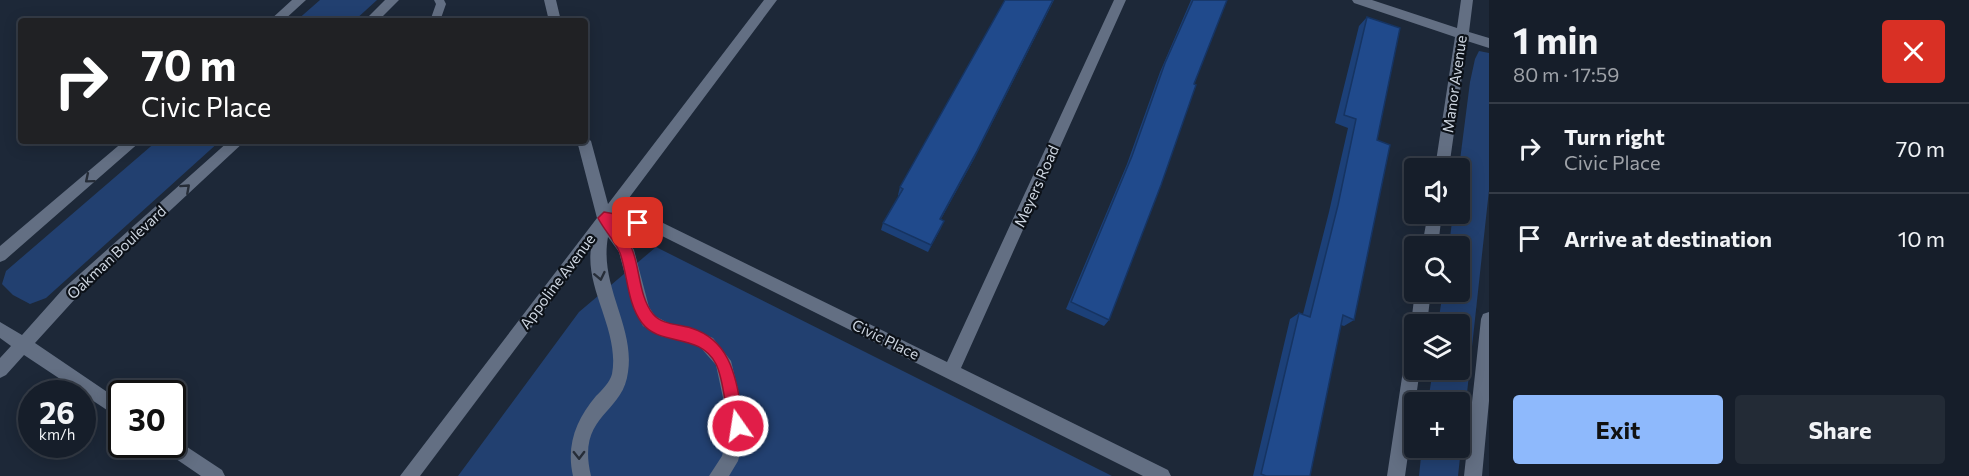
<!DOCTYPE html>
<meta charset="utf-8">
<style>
:root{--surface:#161e2a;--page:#232b36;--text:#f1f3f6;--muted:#9ea2a8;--line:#353c47;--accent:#8eb9fc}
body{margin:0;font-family:Commissioner,sans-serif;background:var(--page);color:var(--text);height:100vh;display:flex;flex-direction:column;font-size:22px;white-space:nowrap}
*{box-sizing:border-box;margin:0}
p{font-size:20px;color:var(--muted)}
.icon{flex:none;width:33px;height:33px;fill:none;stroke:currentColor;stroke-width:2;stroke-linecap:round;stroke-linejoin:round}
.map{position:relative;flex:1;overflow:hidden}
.side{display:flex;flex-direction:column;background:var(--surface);width:480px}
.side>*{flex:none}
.banner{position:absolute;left:18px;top:18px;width:570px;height:126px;border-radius:6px;box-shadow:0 3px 15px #0003,0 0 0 2px var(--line);background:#202124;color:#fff;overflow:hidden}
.buttons{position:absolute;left:1404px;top:158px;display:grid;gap:12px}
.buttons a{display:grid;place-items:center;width:66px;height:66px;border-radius:6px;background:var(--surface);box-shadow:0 3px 15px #0003,0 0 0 2px var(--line);font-size:30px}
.speed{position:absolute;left:18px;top:380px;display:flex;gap:12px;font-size:30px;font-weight:700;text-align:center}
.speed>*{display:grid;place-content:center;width:78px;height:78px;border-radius:50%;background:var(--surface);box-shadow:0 3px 15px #0003,0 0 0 2px var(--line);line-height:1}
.speed small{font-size:15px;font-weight:400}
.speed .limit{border:3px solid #111;border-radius:9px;background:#fff;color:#111}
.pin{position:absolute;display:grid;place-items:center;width:51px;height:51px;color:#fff;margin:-26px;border-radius:12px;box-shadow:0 3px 9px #0006}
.me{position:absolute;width:66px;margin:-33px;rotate:347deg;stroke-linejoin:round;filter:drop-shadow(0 0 4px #0008)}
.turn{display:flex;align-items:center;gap:21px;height:126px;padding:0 24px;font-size:27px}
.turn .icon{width:78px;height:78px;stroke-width:2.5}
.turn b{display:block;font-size:42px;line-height:51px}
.round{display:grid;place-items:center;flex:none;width:63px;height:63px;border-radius:6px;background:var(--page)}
.head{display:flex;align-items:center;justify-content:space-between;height:102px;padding:0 24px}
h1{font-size:36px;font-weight:700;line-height:45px}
.button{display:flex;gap:12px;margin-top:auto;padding:12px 24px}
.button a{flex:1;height:69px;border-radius:6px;background:var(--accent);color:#111;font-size:24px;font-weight:700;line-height:69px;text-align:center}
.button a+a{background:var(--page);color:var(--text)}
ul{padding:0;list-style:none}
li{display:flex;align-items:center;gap:18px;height:90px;padding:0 24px;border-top:2px solid var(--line)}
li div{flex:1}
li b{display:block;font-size:22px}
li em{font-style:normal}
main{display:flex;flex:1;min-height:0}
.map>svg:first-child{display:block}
.green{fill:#224070}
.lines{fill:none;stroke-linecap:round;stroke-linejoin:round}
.lane{fill:#636f83;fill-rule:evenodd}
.street{fill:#636f83;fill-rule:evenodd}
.secondary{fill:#636f83;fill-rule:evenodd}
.wall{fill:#1c4078}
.shaded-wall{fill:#163462}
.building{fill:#204a8c;stroke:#163462;stroke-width:1.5}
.oneway{stroke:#262d38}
.route{fill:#e11d48;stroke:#92132f;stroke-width:1.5}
.labels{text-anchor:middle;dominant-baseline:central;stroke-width:4.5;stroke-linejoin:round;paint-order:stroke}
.street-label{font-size:15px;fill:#ced6e1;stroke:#0c1118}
</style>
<main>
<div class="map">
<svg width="1489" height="476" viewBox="0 0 1489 476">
<rect width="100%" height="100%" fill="#1d2838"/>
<path class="green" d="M320 0H377L354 21H296Z
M1479 51 1489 53V190L1458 476H1419L1422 447H1460V402H1428L1433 369H1460V324H1438L1443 291H1460V246H1449L1453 213H1460L1459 168 1470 82 1475 59Z
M157 141H220L46 298 30 304 13 295 2 284 6 271Z
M656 247 1112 476H458L579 312Z"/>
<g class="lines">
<path class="lane" d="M434 0H444L446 4 440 21H430L436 4Z"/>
<path class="street" d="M544 0H556L561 21H549Z
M764 0H777L617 214 659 221 947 362 1114 0H1126L961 368 1168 470 1171 476H1143L652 231 618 226 634 250 649 307 655 316 670 324 690 328 713 338 731 361 747 426 738 461 729 476H709L722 456 729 426 716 365 701 348 688 342 661 336 643 326 634 309 619 252 608 237C599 286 635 326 628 372 623 415 576 414 591 476H573C566 445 576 420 596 396 602 390 610 382 612 374 620 331 585 290 591 248L420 476H400L597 218 577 141H585V136L591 141 608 204Z
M1352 0H1372L1457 28 1461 0H1473L1469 32 1489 38V48L1467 41 1449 168H1435L1455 37 1354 3Z
M1428 213H1442L1438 246H1422Z
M1415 291H1431L1427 324H1414V330L1411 324Z
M1489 312V401L1482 476H1464L1481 319 1483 314Z
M1414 343V369H1420L1405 476H1387L1406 351 1408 346Z"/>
<path class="secondary" d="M292 0H306L283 21H269Z
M385 0H399L378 21H364Z
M124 141H141L5 260 0 262V246Z
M229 141H245L75 299 35 343 122 402V420L24 355 6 375 0 378V358L11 346 0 338V322L22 335 63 289Z
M172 437 222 470 225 476H201L163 450 160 444H172Z"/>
</g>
<path class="wall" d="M1005 0H1054L974 159 941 219V228L928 252 881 230 883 223 899 196 898 195 900 187Z
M1191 0H1227L1194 84 1109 320 1104 326 1066 309 1127 164 1160 72Z
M1367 17 1377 140 1354 320 1344 326 1341 325 1310 476H1253L1290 319 1299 313 1303 314 1329 212 1348 128 1335 123 1359 26Z"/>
<path class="shaded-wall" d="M1053 0 974 159 937 226 940 219Z
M944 221 941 228 928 252 931 245Z"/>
<path class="building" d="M1005 0H1053L977 151 940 219 944 221 931 245 883 223 903 189 900 187Z
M1193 0H1227L1194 84 1196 85 1161 185 1109 320 1071 302 1132 156 1165 63Z
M1367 17 1400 28 1377 140 1390 145 1354 320 1343 315 1310 476H1266L1261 474 1299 313 1310 317 1338 205 1356 119 1344 115Z"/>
<defs><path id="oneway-chevron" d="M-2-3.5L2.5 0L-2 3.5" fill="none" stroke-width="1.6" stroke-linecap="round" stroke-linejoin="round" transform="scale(1.5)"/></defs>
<g class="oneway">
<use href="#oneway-chevron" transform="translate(89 179) rotate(140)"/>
<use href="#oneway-chevron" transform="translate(186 188) rotate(-42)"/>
<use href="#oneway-chevron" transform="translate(600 276) rotate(78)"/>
<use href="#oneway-chevron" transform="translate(579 455) rotate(89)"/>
</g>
<path class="route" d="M604 212 642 219 644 223 642 227 638 228 617 225C622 233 628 240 632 249 640 268 639 297 653 314 662 325 678 324 691 328 736 342 736 387 745 426L743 431 738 433 732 431C724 411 725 382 716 364 700 332 660 347 642 323 627 303 628 276 620 253 615 241 604 230 598 218Z"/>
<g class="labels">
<g class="street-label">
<text transform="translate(1454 84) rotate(-82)">Manor Avenue</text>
<text transform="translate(1036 186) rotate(-66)">Meyers Road</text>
<text transform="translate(116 252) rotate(-43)">Oakman Boulevard</text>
<text transform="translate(557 281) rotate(-53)">Appoline Avenue</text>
<text transform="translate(886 339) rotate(26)">Civic Place</text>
</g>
</g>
</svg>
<div class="buttons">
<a><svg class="icon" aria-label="sound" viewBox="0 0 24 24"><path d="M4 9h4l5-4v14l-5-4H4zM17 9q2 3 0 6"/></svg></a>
<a><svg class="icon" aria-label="search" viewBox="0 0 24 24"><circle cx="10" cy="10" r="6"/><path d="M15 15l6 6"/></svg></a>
<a><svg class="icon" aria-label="layers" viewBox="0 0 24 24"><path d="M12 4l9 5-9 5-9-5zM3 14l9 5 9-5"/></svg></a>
<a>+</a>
</div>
<div class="speed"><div>26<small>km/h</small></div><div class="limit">30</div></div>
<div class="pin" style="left:638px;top:223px;background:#d93025"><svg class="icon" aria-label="arrive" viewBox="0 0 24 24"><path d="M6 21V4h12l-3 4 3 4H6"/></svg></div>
<svg class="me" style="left:738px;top:426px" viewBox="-20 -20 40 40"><circle r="17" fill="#e11d48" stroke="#fff" stroke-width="3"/><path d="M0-11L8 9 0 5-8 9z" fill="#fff"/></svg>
<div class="banner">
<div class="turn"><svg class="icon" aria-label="right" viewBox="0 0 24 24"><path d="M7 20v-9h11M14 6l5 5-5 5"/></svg><div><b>70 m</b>Civic Place</div></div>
</div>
</div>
<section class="side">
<div class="head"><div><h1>1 min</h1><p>80 m · 17:59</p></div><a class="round" style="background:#d93025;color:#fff"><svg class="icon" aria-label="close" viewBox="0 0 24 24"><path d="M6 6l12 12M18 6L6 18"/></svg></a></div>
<ul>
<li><svg class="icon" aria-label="right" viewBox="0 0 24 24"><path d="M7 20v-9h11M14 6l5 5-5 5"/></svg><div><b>Turn right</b><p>Civic Place</p></div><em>70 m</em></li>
<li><svg class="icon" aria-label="arrive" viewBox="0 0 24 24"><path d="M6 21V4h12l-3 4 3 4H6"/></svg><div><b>Arrive at destination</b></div><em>10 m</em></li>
</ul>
<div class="button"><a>Exit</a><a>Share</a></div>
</section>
</main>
